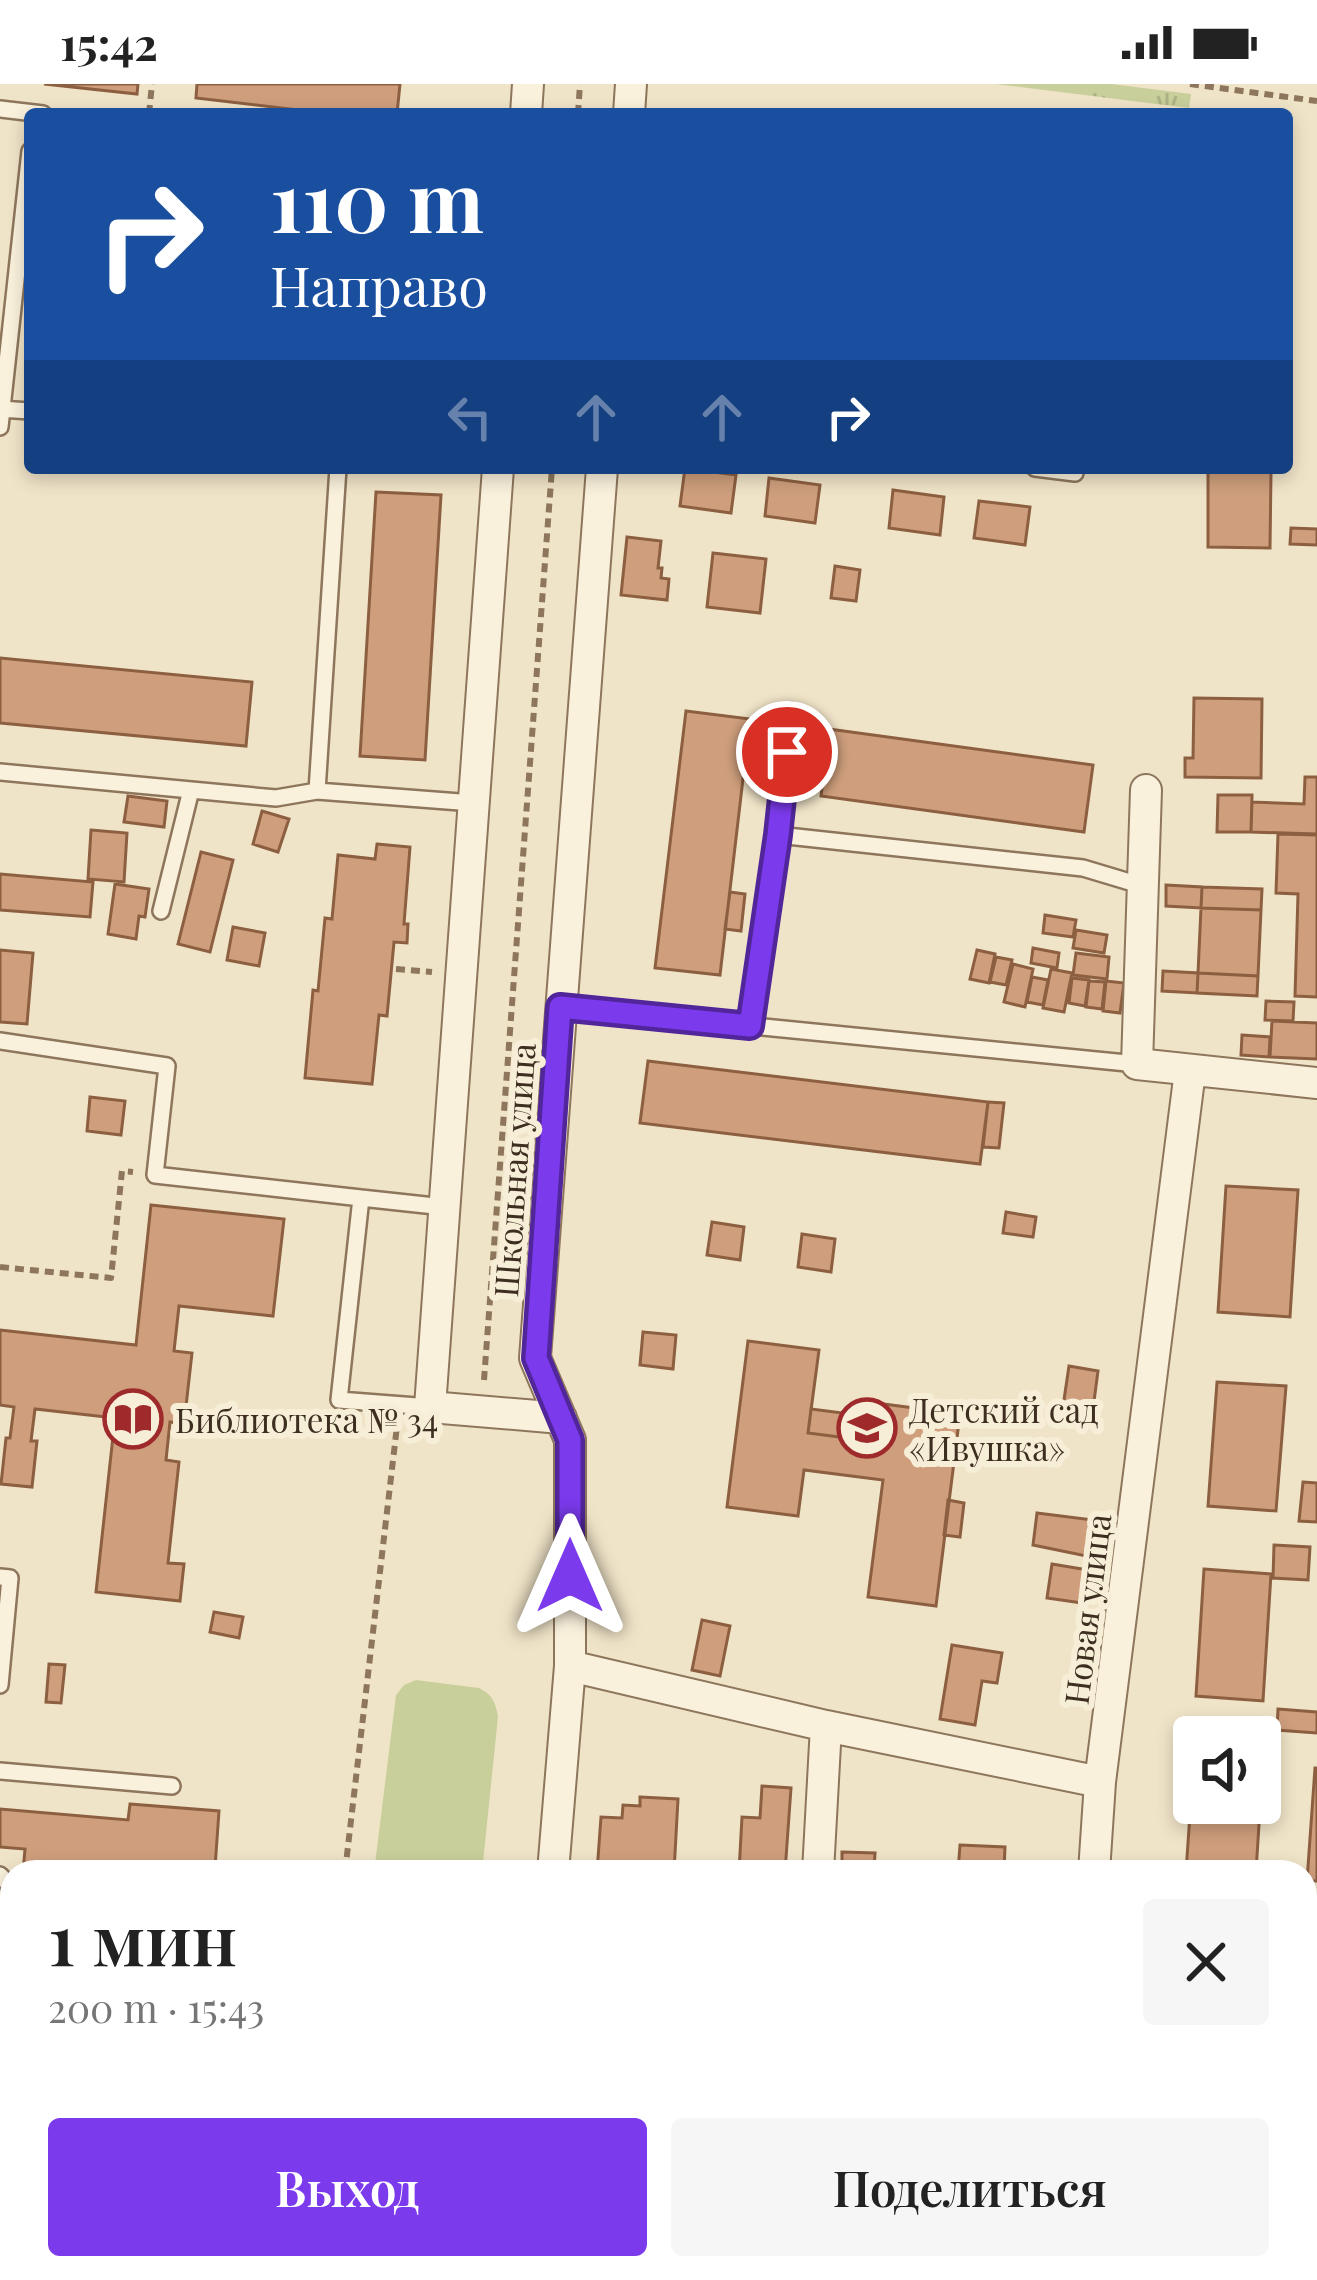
<!DOCTYPE html>
<html lang="ru">
<meta charset="utf-8">
<style>
:root{--surface:#fff;--page:#f6f6f6;--text:#222;--muted:#767676;--accent:#7c3aed}
body{margin:0;font-family:"Playfair Display",serif;background:var(--page);color:var(--text);height:100vh;display:flex;flex-direction:column;font-size:45px;white-space:nowrap}
*{box-sizing:border-box;margin:0}
p{font-size:39px;color:var(--muted)}
.icon{flex:none;width:66px;height:66px;fill:none;stroke:currentColor;stroke-width:2;stroke-linecap:round;stroke-linejoin:round}
.map{position:relative;flex:1;overflow:hidden}
.side{position:absolute;left:0px;top:1776px;width:1317px;height:420px;display:flex;flex-direction:column;background:var(--surface);border-radius:36px 36px 0 0;box-shadow:0 6px 18px #0003}
.side>*{flex:none}
.hud{position:absolute;left:24px;top:24px;width:1269px;height:366px;border-radius:12px;box-shadow:0 6px 18px #0003;background:#1a4fa0;color:#fff;overflow:hidden}
.tools{position:absolute;left:1173px;top:1632px;display:grid;gap:24px}
.tools a{display:grid;place-items:center;width:108px;height:108px;border-radius:12px;background:var(--surface);box-shadow:0 6px 18px #0003;font-size:60px}
.pin{position:absolute;display:grid;place-items:center;width:102px;height:102px;color:#fff;margin:-51px;border:6px solid #fff;border-radius:50%;box-shadow:0 3px 12px #0007}
.me{position:absolute;width:132px;margin:-66px;rotate:0deg;stroke-linejoin:round;filter:drop-shadow(0 0 9px #0008)}
.turn{display:flex;align-items:center;gap:42px;height:252px;padding:0 48px;font-size:54px}
.turn .icon{width:156px;height:156px;stroke-width:2.5}
.turn b{display:block;font-size:84px;line-height:102px}
.lanes{display:flex;align-items:center;height:114px;padding:0 48px;background:#0003;justify-content:center;gap:60px;direction:ltr}
.lanes .off{opacity:.35}
.round{display:grid;place-items:center;flex:none;width:126px;height:126px;border-radius:12px;background:var(--page)}
.head{display:flex;align-items:center;justify-content:space-between;height:204px;padding:0 48px}
h1{font-size:72px;font-weight:600;line-height:90px}
.button{display:flex;gap:24px;margin-top:auto;padding:24px 48px}
.button a{flex:1;height:138px;border-radius:12px;background:var(--accent);color:#fff;font-size:48px;font-weight:600;line-height:138px;text-align:center}
.button a+a{background:var(--page);color:var(--text)}
.status{display:flex;justify-content:space-between;align-items:center;height:84px;padding:0 60px;background:var(--surface);direction:ltr}
.status svg{height:33px;fill:currentColor}
.map>svg:first-child{display:block}
.grass{fill:url(#grass-tufts)}
.pitch{fill:#c9cf9b}
.building{fill:#cf9f7d;stroke:#8d5f41;stroke-width:3}
.lines{fill:none;stroke-linecap:round;stroke-linejoin:round}
.lane-casing{stroke:#8d765c;stroke-width:20}
.street-casing{stroke:#8d765c;stroke-width:34}
.path{stroke:#8d765c;stroke-width:6;stroke-dasharray:9 6;stroke-linecap:butt}
.lane{stroke:#faf1dc;stroke-width:15}
.street{stroke:#faf1dc;stroke-width:30}
.route-casing{stroke:#51269a;stroke-width:30}
.route{stroke:#7c3aed;stroke-width:21}
.labels{text-anchor:middle;dominant-baseline:central;stroke-width:12;stroke-linejoin:round;paint-order:stroke}
.street-label{font-size:33px;fill:#3d2e20;stroke:#f7eed8}
.poi-label{font-size:33px;fill:#3d2e20;stroke:#f7eed8;text-anchor:start}
</style>
<div class="status"><b>15:42</b><svg viewBox="0 0 49 12"><path d="M0 12V9h3v3zM5 12V6h3v6zM10 12V3h3v9zM15 12V0h3v12zM26 1h20v11H26zM47 4h2v5h-2z"/></svg></div>
<div class="map">
<svg width="1317" height="2196" viewBox="0 0 1317 2196">
<defs>
<pattern id="grass-tufts" width="24" height="20" patternUnits="userSpaceOnUse" patternTransform="scale(3)"><rect width="24" height="20" fill="#c9cf9b"/><path d="M3 7l-1-3M5 7V3M7 7l1-3M15 17l-1-3M17 17v-4M19 17l1-3" fill="none" stroke="#aeb285"/></pattern>
</defs>
<rect width="100%" height="100%" fill="#f0e4c8"/>
<path class="grass" d="M995 0H1112L1191 10 1189 24Z"/>
<path class="pitch" d="M416 1596 479 1604C492 1610 496 1619 498 1633L482 1788H374L396 1611 404 1601Z
M56 2184H445L443 2196H53Z"/>
<path class="building" d="M44 0H138L137 10Z
M197 0H400L397 30H332L196 14Z
M685 384 736 391 731 429 680 422Z
M1208 388H1271L1270 464 1208 463Z
M769 394 820 401 815 439 765 432Z
M893 406 944 413 940 451 889 444Z
M376 408 441 411 425 676 360 672Z
M979 417 1030 423 1025 461 974 454Z
M1291 444 1317 445V461L1290 460Z
M627 453 661 457 658 484H662L661 494 669 495 667 516 621 511Z
M713 469 766 475 760 529 707 523Z
M835 482 860 486 856 517 831 514Z
M0 574 252 598 246 662 0 639Z
M1194 614 1262 615 1261 694 1185 693V674H1193Z
M686 627 750 635 720 891 655 884Z
M829 645 1093 681 1084 748 821 712Z
M1305 693H1317V750L1251 748 1252 718 1304 720Z
M1218 711H1252L1251 748H1217Z
M128 712 167 717 164 743 124 738Z
M262 727 289 735 278 768 253 760Z
M91 746 127 749 124 798 88 795Z
M1278 750 1317 751V913L1295 912 1298 810 1276 809Z
M377 760 410 763 404 840H408L407 859 394 858 387 932 379 931 372 1000 305 994 313 906 318 907 325 834 332 835 338 771 375 775Z
M201 768 233 776 210 868 178 860Z
M0 790 93 798 90 833 0 826Z
M115 800 149 805 145 833 139 832 136 855 108 850Z
M1166 801 1202 803 1201 824 1166 822Z
M1202 803 1262 805 1261 826 1201 824Z
M730 808 745 810 741 847 725 845Z
M1201 824 1261 826 1258 892 1198 889Z
M1045 831 1076 836 1073 853 1043 849Z
M233 843 265 849 259 882 227 876Z
M1076 846 1107 851 1104 869 1073 864Z
M1033 864 1059 869 1057 884 1031 879Z
M0 866 33 869 27 940 0 938Z
M977 866 995 870 989 899 970 895Z
M1076 869 1109 873 1107 895 1073 891Z
M996 873 1012 876 1006 901 990 898Z
M1013 880 1033 885 1025 923 1004 918Z
M1051 885 1072 889 1064 928 1043 924Z
M1163 887 1198 889 1197 909 1162 907Z
M1198 889 1258 892 1257 912 1197 909Z
M1032 893 1048 896 1043 921 1027 918Z
M1072 894 1089 896 1085 922 1069 919Z
M1089 897 1105 898 1102 925 1086 923Z
M1106 897 1124 899 1120 929 1103 927Z
M1266 917 1294 918 1293 937 1265 936Z
M1272 937 1317 939V975L1270 973Z
M1242 951 1270 953 1269 973 1241 971Z
M648 977 988 1018 980 1080 640 1039Z
M90 1013 125 1017 121 1051 87 1047Z
M988 1018 1004 1019 999 1064 983 1063Z
M1226 1102 1298 1106 1290 1233 1218 1228Z
M151 1121 284 1135 273 1232 179 1222 174 1267 192 1269 184 1340 170 1338 166 1376 179 1378 168 1479 184 1480 180 1517 96 1508 115 1334 35 1325 31 1357H37L32 1403 1 1400 6 1354H10L14 1323 0 1321V1246L136 1261Z
M1006 1128 1036 1133 1033 1153 1003 1149Z
M712 1138 744 1143 740 1176 707 1171Z
M802 1150 835 1155 831 1188 798 1183Z
M643 1248 676 1251 673 1285 640 1281Z
M748 1257 819 1266 808 1349 871 1357 876 1319 960 1330 936 1522 868 1513 883 1396 804 1386 798 1432 727 1423Z
M1069 1282 1098 1287 1091 1340 1061 1336Z
M1217 1298 1286 1302 1276 1427 1208 1422Z
M811 1325 874 1333 871 1357 808 1349Z
M1303 1398 1317 1399V1438L1299 1437Z
M948 1416 964 1419 960 1453 944 1451Z
M1037 1429 1101 1437 1096 1474 1033 1461Z
M1274 1461 1310 1463 1308 1496 1273 1494Z
M1052 1480 1094 1487 1089 1520 1047 1514Z
M1204 1485 1271 1490 1263 1617 1196 1612Z
M214 1528 243 1533 239 1554 210 1548Z
M702 1536 730 1542 720 1592 692 1586Z
M952 1561 1002 1569 997 1599 982 1597 975 1641 940 1635Z
M49 1580 65 1581 61 1619 46 1618Z
M1278 1625 1317 1628V1649L1277 1646Z
M1194 1672V1719H1260V1676L1263 1677 1256 1788H1186Z
M1315 1684H1317V1797H1307Z
M762 1702 791 1704 785 1788H739L742 1733 760 1734Z
M640 1713 678 1715 674 1788H597L601 1733 622 1734 623 1721 640 1722Z
M130 1720 219 1727 215 1784 166 1779 165 1788H23L25 1765 0 1763V1725L128 1736Z
M960 1761 1005 1763 1004 1788H958Z
M842 1768 875 1769 874 1788H842Z
M0 1906 12 1908V1957L0 1956Z
M578 2184H649L648 2196H577Z
M729 2184H770L769 2196H729Z
M1019 2184H1056L1055 2196H1018Z
M1159 2184H1227L1226 2196H1159Z"/>
<g class="lines">
<g class="lane-casing">
<path id="lane" d="M0 25 43 30
M0 325 30 327
M0 343 30 67
M1035 384 1075 389
M0 688 276 714 317 707 473 719
M317 707 338 384
M778 751 791 627
M161 827 191 706
M561 923 1137 980
M750 942 778 751 1083 784 1143 802
M0 957 167 982 155 1091 361 1114 339 1316 430 1323
M361 1114 444 1123
M0 1493 10 1494 0 1601
M0 1687 172 1702
M0 1791 12 1804"/>
</g>
<g class="street-casing">
<path id="street" d="M526 30 528 0
M629 30 631 0
M498 384 430 1323 561 1334
M1146 706 1137 980 1317 999
M570 1582 826 1642 1100 1698
M553 1788 570 1582V1356L535 1274 602 384
M818 1788 826 1642
M1094 1788 1100 1698 1190 987
M1305 1874 1317 1875
M524 2196V2184
M1074 2196V2184"/>
</g>
<path class="path" d="M1190 0 1317 17
M149 30 152 0
M578 30 580 0
M396 885 432 888
M0 1183 111 1194 122 1087 133 1088
M484 1296 552 384
M345 1788 397 1342
M37 2196 39 2184
M449 2196 451 2184
M796 2196 797 2184"/>
<use href="#lane" class="lane"/>
<use href="#street" class="street"/>
</g>
<g class="lines">
<g class="route-casing">
<path id="route" d="M570 1492V1356L536 1274 560 923 750 942 778 751 787 668"/>
</g>
<use href="#route" class="route"/>
</g>
<defs>
<g id="library-ring" transform="scale(3)"><circle r="9.5" fill="#f7eed8" stroke="#9e2a2b" stroke-width="1.5"/><path d="M-6-4Q-3-5.5-.7-3.5V5Q-3 3-6 4ZM6-4Q3-5.5 .7-3.5V5Q3 3 6 4Z" fill="#9e2a2b"/></g>
<g id="school-ring" transform="scale(3)"><circle r="9.5" fill="#f7eed8" stroke="#9e2a2b" stroke-width="1.5"/><path d="M0-5L7-2L0 1L-7-2ZM-4 1L0 2.5L4 1V4Q0 6-4 4Z" fill="#9e2a2b"/></g>
</defs>
<g fill-rule="evenodd">
<use href="#library-ring" x="133" y="1335"/>
<use href="#school-ring" x="867" y="1344"/>
</g>
<g class="labels">
<g class="street-label">
<text transform="translate(513 1086) rotate(-86)">Школьная улица</text>
<text transform="translate(1086 1525) rotate(-83)">Новая улица</text>
</g>
<g class="poi-label">
<text x="909" y="1325">Детский сад<tspan x="909" dy="38">«Ивушка»</tspan></text>
<text x="175" y="1335">Библиотека № 34</text>
</g>
</g>
</svg>
<div class="tools">
<a><svg class="icon" aria-label="sound" viewBox="0 0 24 24"><path d="M4 9h4l5-4v14l-5-4H4zM17 9q2 3 0 6"/></svg></a>
</div>
<div class="pin" style="left:787px;top:668px;background:#d93025"><svg class="icon" aria-label="arrive" viewBox="0 0 24 24"><path d="M6 21V4h12l-3 4 3 4H6"/></svg></div>
<svg class="me" style="left:570px;top:1492px" viewBox="-20 -20 40 40"><path d="M0-17L14 15 0 8-14 15z" fill="#7c3aed" stroke="#fff" stroke-width="4"/></svg>
<div class="hud">
<div class="turn"><svg class="icon" aria-label="right" viewBox="0 0 24 24"><path d="M7 20v-9h11M14 6l5 5-5 5"/></svg><div><b>110 m</b>Направо</div></div>
<div class="lanes"><svg class="icon off" aria-label="left" viewBox="0 0 24 24"><path d="M17 20v-9H6M10 6l-5 5 5 5"/></svg><svg class="icon off" aria-label="ahead" viewBox="0 0 24 24"><path d="M12 20V5M6 11l6-6 6 6"/></svg><svg class="icon off" aria-label="ahead" viewBox="0 0 24 24"><path d="M12 20V5M6 11l6-6 6 6"/></svg><svg class="icon" aria-label="right" viewBox="0 0 24 24"><path d="M7 20v-9h11M14 6l5 5-5 5"/></svg></div>
</div>
<section class="side">
<div class="head"><div><h1>1 мин</h1><p>200 m · 15:43</p></div><a class="round"><svg class="icon" aria-label="close" viewBox="0 0 24 24"><path d="M6 6l12 12M18 6L6 18"/></svg></a></div>
<div class="button"><a>Выход</a><a>Поделиться</a></div>
</section>
</div>
